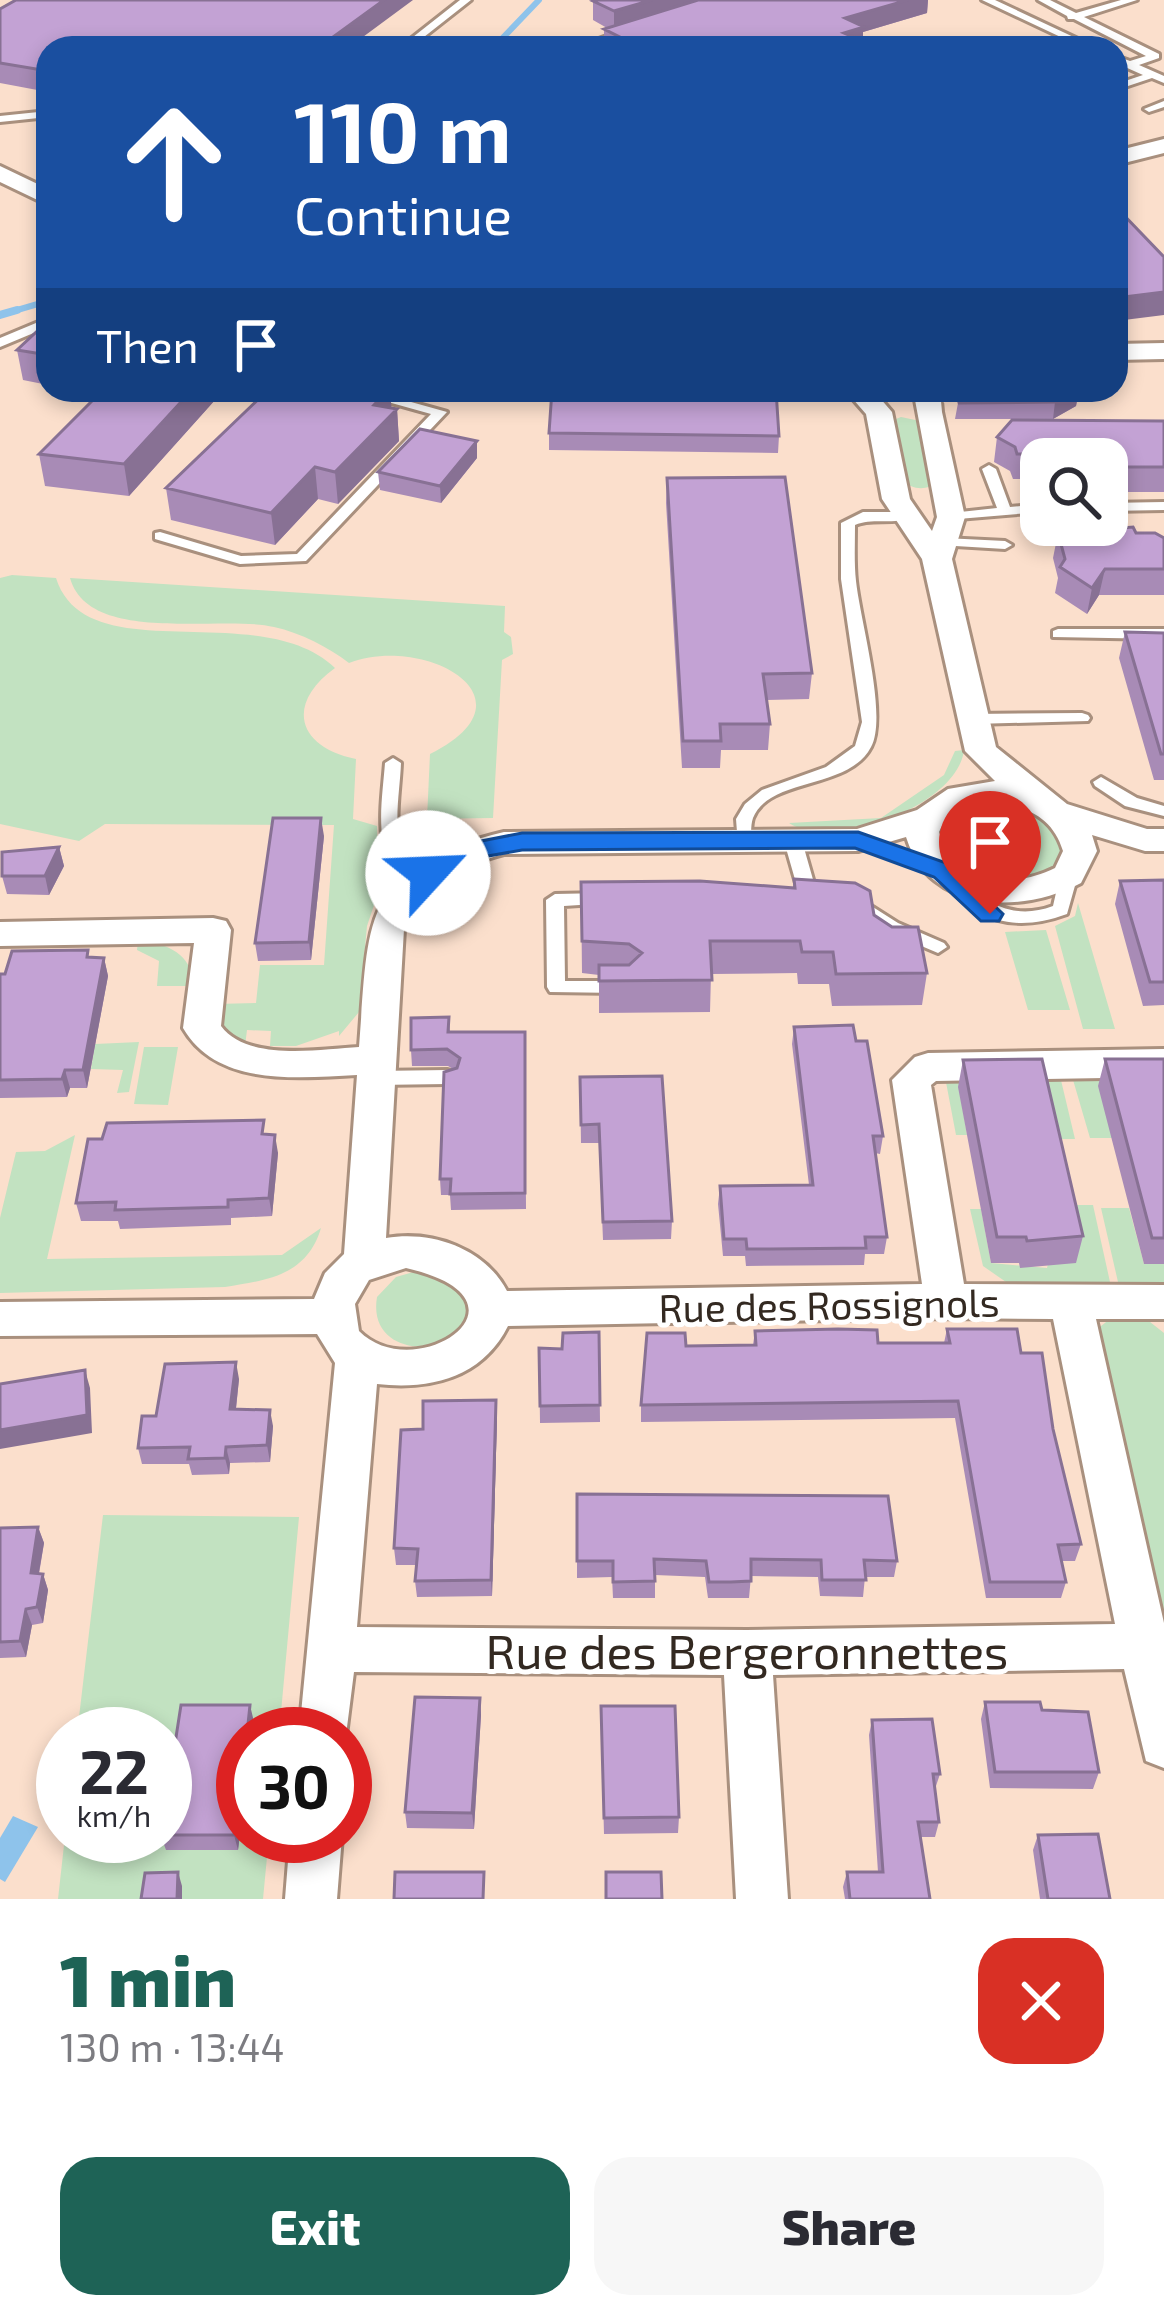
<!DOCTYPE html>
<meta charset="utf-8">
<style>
:root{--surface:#fff;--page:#f7f7f7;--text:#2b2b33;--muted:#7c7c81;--accent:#1e6356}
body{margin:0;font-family:"Exo 2",sans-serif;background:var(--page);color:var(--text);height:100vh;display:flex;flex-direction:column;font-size:45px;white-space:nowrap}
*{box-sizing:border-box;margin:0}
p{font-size:39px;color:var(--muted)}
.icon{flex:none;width:66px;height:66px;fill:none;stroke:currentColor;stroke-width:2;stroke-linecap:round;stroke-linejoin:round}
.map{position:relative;height:1899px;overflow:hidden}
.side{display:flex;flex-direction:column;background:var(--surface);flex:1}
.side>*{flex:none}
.hud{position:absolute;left:36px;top:36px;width:1092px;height:366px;border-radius:36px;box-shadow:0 6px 18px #0003;background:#1a4fa0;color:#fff;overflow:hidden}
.tools{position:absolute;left:1020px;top:438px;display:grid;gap:24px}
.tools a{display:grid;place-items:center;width:108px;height:108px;border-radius:24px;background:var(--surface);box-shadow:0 6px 18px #0003;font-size:60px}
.speed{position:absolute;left:36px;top:1707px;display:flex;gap:24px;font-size:60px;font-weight:700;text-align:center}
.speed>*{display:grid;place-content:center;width:156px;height:156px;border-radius:50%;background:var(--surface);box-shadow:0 6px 18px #0003;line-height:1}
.speed small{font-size:30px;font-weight:400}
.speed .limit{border:18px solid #d22;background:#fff;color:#111}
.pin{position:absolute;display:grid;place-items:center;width:102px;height:102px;color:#fff;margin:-123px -51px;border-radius:50% 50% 50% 0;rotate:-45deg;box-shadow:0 0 12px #0007}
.pin .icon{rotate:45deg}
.me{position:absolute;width:132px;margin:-66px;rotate:65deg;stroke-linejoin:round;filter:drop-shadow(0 0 9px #0008)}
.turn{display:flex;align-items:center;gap:42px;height:252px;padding:0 60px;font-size:54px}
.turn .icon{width:156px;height:156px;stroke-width:2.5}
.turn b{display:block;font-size:84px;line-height:102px}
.then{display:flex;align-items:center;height:114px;padding:0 60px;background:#0003;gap:24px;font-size:45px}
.round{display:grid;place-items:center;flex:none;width:126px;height:126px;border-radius:36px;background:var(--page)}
.head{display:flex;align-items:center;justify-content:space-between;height:204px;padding:0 60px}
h1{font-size:72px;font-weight:800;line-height:90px;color:var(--accent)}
.button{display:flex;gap:24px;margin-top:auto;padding:24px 60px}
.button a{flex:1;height:138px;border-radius:36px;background:var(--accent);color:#fff;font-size:48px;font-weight:800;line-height:138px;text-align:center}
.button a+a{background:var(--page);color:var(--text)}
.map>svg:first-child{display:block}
.green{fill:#c2e2c1}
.water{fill:#8ec3eb}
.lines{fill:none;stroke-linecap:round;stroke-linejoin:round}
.stream-far1{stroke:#8ec3eb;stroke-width:6}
.stream{stroke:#8ec3eb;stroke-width:8}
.lane-casing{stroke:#a9907e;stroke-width:6}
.street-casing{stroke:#a9907e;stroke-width:6}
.lane{fill:#fff;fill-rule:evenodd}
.street{fill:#fff;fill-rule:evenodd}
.wall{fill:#a88bb6}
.shaded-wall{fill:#887194}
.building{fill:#c3a2d4;stroke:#887194;stroke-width:3}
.route{fill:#1a73e8;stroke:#114b97;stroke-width:3}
.labels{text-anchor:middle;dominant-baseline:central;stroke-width:10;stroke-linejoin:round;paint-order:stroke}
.street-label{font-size:39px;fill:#332921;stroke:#fff}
.near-street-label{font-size:48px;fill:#332921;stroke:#fff}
</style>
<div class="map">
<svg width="1164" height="1899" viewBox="0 0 1164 1899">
<rect width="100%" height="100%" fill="#fbdfcc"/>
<path class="green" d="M901 417 925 422 939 482C925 491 914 490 900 480L891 421Z
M12 575 56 578C86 673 260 596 335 668 286 703 296 747 356 759L353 819 377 826 379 890 367 926 359 1012 339 1036V1031L296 1046H270L271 1031 247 1030 245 1046 222 1026 216 1004 256 1003 260 965H324L334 825 105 824 79 841 0 824V578Z
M70 578 505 606 504 632 511 637 513 654 502 660 493 818 427 819 430 754C542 698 424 634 349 663 328 647 301 633 274 627 222 614 89 646 70 578Z
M964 750C958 805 834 852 789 823L881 818 944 775 955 751Z
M997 797 1058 823 1066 858C1031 892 994 883 953 866L936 825 944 813Z
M1078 903 1115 1029H1083L1055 926 1075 916Z
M1046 930 1070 1010H1028L1005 932Z
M138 941C170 944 190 953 195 986H157L159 961 137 950Z
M139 1042 129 1092 117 1093 123 1070 91 1069 95 1044Z
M144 1047H178L168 1105 134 1104Z
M1071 1073H1164L1112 1138H1090Z
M1060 1076 1075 1139H1048L959 1087 967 1135H956L945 1077Z
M75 1135 47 1259 282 1255 321 1228C307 1275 269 1280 225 1287L0 1293V1218L16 1152 45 1151Z
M1063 1205H1093L1110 1282H1006L983 1266 970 1209H981L991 1263 1047 1268Z
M1101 1208H1129L1144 1264H1164V1282H1118Z
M424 1269 463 1285C466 1293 471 1305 470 1313 464 1359 366 1362 377 1297L396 1277Z
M1115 1315 1145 1318 1164 1333V1617L1096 1330Z
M103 1515 299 1517 279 1734H243V1836H269L263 1899H58L65 1836H165V1734H77Z"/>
<path class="water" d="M13 1816 38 1827 5 1882 0 1879V1838Z"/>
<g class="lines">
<path class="stream-far1" d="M493 48 539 0
M7 313 48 301"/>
<path class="stream" d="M0 315 17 310"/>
<g class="lane-casing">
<path id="lane" d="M460 0H471L410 48H399Z
M982 0H995L1097 48H1084Z
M1038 0H1050L1076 13 1121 0H1137L1084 17 1159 54V58L1139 65 1164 76V83L1152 78 1116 90V84L1143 75 1116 63V56L1130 61 1146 56 1074 19H1068L1067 16Z
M623 30 631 32 589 48H574Z
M1164 101V107L1149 112 1144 109Z
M48 111V117L0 122V116Z
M48 318V327L0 347V338Z
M345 390H368L447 412 306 561 240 564 155 539V533L160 532 241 556 297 554 431 414Z
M989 465 996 469 1010 507 1041 504V512L946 520V514L951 513 997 508 982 469Z
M1164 502V510L1107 511V503Z
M863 512H905L912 516C896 526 873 517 855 525 855 544 854 563 856 581 860 620 888 716 871 747 849 790 769 777 753 818 750 826 752 837 750 845H738L736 819 745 804 762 790 826 767 855 746 862 722 841 579V523Z
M944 538 1005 541 1012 545 1005 549 939 545 937 542Z
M1058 629H1164V639L1053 637V631Z
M1082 713 1088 715 1090 718 1088 721 973 724 965 719 973 714Z
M393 758 401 763C400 793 391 832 406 861 410 869 419 875 426 882L417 888C369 867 382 805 385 763Z
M1101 777 1137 798 1164 806V816L1125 806 1095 786 1093 782Z
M793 835 802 841 818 897 815 901 809 903 800 897 784 841Z
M1069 869 1078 875 1067 914C1015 933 976 922 941 879L950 873 956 875C985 903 1013 921 1053 906L1060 875Z
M604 893 613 899 610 903 564 906 565 981H620L629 987 620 993 550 992 547 987 546 900 555 894Z
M854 895 898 923 944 943 947 947 938 953 886 931 848 905 845 901 848 897Z
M447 1070 454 1072 457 1077 454 1082 447 1084 376 1085 369 1083 366 1078 369 1073 376 1071Z"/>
</g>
<g class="street-casing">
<path id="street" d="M1164 139V153L1116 165V151Z
M0 166 48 189V205L0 182Z
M1164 343V359L1116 360V344Z
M845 390H873L892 412 910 499 932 531 937 517 915 400 923 390H950L941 401 942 412 965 517 952 559 996 747 1067 804 1147 829H1164V851H1145L1092 835 1097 851 1081 883C1020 915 930 913 906 837L858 851 504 854C460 865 423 887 404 929L386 1238C433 1230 485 1249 507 1291L922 1284 892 1080 915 1057 928 1053 1164 1049V1077L936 1081 931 1085 964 1284 1164 1285V1319H1096L1164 1623V1768L1146 1761 1124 1669 773 1675 788 1899H736L724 1675 354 1672 345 1743V1734H299L335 1363 317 1334 0 1336V1302L314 1299 325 1273 344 1254 357 1075C297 1078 217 1087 183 1028L194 943 0 946V922L213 918 226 921 231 930 221 1026C248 1062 320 1049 359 1047 369 918 360 867 504 832L857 829 917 810 948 789 995 781 965 751 922 559 882 499 866 414ZM993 802C1026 806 1053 817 1063 851L1055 868C1010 890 956 884 939 832 949 809 969 804 993 802ZM406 1268C546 1300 416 1388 359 1331L355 1304 369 1280ZM946 1318 1053 1319 1115 1624 747 1630 357 1627 377 1384C430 1390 482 1378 508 1326Z
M290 1836H342L337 1899H285Z"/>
</g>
<use href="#lane" class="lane"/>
<use href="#street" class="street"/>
</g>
<path class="wall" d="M928 0 927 13 863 32V48H604V29L607 28 593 20V1L596 0Z
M0 9 48 48V92L0 83Z
M48 321V385L23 380 17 350Z
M78 390H224L129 496 45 486 39 454 99 394Z
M1079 390 1076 406 1053 419H955L958 403Z
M391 408 397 409 399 441 338 504 318 499 275 545 171 520 166 488Z
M1164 421V492H1107V459H1041V479H1013L1010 471 994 462 997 437Z
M549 433 779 436 778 453 549 450Z
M477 458 441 503 380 490 378 472Z
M667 478 812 673 809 699 767 700 770 724 768 750H721L720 768H682L666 503Z
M1058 533H1136L1164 538V595H1099L1087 614 1055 593 1058 578 1053 558Z
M1125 632 1164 633V780H1154L1119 658Z
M324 836 311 960 258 961 255 943Z
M59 847 64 866 49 895 7 894 2 876Z
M794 879 874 915 927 973 922 1005 832 1006 829 984H798L797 973 711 974 710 1012 599 1013V975L582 973 581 882 793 888Z
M1164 880V1005L1143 1006 1115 904 1120 881Z
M90 957 104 958 108 976 87 1088H70L67 1097 0 1098V974Z
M449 1017 450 1032H525L526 1209 451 1210 450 1195H441L440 1179 453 1069 448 1066H412L411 1050Z
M794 1027 856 1041 883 1136 880 1154 875 1153 887 1237 884 1254H865L864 1265 746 1266 745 1256H723L718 1204 720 1186 809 1185 792 1044Z
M1105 1059H1164V1264H1144L1098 1086Z
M963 1060 1083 1236 1076 1263 1020 1268 1019 1263H991L958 1087Z
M580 1077 672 1221 671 1239 603 1240 599 1143H581Z
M266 1134 278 1153 272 1216 231 1218V1225L120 1229 118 1221H81L76 1203Z
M947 1329 1021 1353 1053 1429 1081 1544 1075 1561H1062L1066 1582 1061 1598H986L955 1418 641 1422V1405L686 1346 753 1345 755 1331 878 1343H944Z
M599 1332 600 1422 540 1423 539 1348 562 1349Z
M239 1379 236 1409 273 1426 270 1462 230 1463 229 1474 192 1475 189 1464H142L138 1448 156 1416Z
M497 1417 492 1596 417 1597 415 1581 417 1565H396L394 1548 423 1429Z
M577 1494 897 1561 894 1577H865L863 1597 820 1596 818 1577 751 1576 749 1598H708L705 1577 655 1575V1598H613L612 1577 577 1578Z
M38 1527 44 1543 39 1574H43L48 1590 43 1623 32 1625 26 1657 0 1658V1528Z
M480 1698 481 1715 474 1829 407 1828 405 1812Z
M985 1702 1042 1710 1099 1772 1093 1789 990 1788 981 1719Z
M872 1720 940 1774 935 1789 939 1822 935 1837H921L930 1899H845L843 1887 847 1872H878L869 1735Z
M254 1722 252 1734H243V1811L238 1850H166L161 1836H165V1808Z
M601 1723 679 1817 678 1833 604 1834Z
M1038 1835 1110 1899H1040L1033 1850Z"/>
<path class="shaded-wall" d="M384 0H413L348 48H318Z
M652 0H715L614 31V11Z
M908 0H928L927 13 863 32V48H843L845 18Z
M1164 292V315L1116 321V298Z
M192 390H224L129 496 124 464Z
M388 390H390L392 414 397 409 399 441 338 504 335 472 374 405Z
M1079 390 1076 406 1053 419 1055 402Z
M477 441V458L441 503 440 486Z
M315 467 318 499 275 545 271 513Z
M1105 569 1099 595 1087 614 1092 588Z
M321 818 324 836 311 960 309 942Z
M59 847 64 866 49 895 45 876Z
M104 958 108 976 87 1088 83 1070Z
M65 1070 70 1088 67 1097 62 1079Z
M275 1135 278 1153 272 1216 269 1198Z
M236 1362 239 1379 234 1426 230 1409Z
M85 1370 90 1388 92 1433 0 1449V1430Z
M496 1400 497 1417 492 1596 491 1580Z
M270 1410 273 1426 270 1462 267 1445Z
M226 1447 230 1463 229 1474 225 1458Z
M38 1527 44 1543 36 1589 31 1573Z
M43 1574 48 1590 43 1623 37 1607Z
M26 1609 32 1625 26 1657 20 1641Z
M480 1698 481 1715 474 1829 472 1813Z
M250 1705 254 1722 252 1734H247Z
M243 1762V1811L238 1850 234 1835Z
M178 1872 182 1886V1899H177Z"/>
<path class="building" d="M16 0H384L318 48H48V71L0 63V9Z
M596 0H652L614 11 593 1Z
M698 0H908L845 18 864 27 844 33 863 41 844 48H642L604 29Z
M1116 207 1164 257V292L1116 298Z
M48 321V355L17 350Z
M103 390H192L124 464 39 454Z
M268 390H388L374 405 397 409 335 472 315 467 271 513 166 488Z
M552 390H776L779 436 549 433Z
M981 390H1077L1055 402 958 403Z
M1012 420 1164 421V467H1107V459H1058L1057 454H1017L1015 447 997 437Z
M420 429 477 441 440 486 378 472Z
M785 477 812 673 763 674 770 724H720L721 741H683L667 478Z
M1133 527 1136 533H1155L1164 538V569H1105L1092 588 1060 567 1065 559 1058 533Z
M1125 632 1164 633V754H1161Z
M273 818H321L309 942 255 943Z
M59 847 45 876H2V852Z
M794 879 855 883 870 891 874 915 892 927H918L927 973 836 974 833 952H802L800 941H710L712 980 599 981V965H629L642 953 629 944 582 941 581 882 700 881 795 888Z
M1164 880V982H1150L1120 881Z
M88 950 87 957 104 958 83 1070H65L62 1079 0 1080V974H5L12 951Z
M449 1017 448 1032H525V1193L450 1194 451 1179H440L444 1072 457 1068 460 1058 447 1049 411 1050V1018Z
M853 1025 856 1041H867L883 1136H873L887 1237H865L866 1248 771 1249H747L746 1239H724L720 1186 813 1185 794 1027Z
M1042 1059 1083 1236 1027 1241 1026 1237H997L963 1060Z
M1105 1059H1164V1238H1152Z
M662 1076 672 1221 603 1222 599 1124 581 1125 580 1077Z
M264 1120 262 1134 275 1135 269 1198 228 1200V1207L115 1210 116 1202 76 1203 88 1139H102L107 1123Z
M838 1329 877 1330 878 1343H950L947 1329H1017L1021 1353H1042L1053 1429 1081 1544 1058 1545 1066 1582H990L958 1401 641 1405 647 1333H685L686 1346 756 1345 755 1331Z
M599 1332 600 1405 540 1406 539 1348 562 1349 563 1333Z
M236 1362 230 1409 270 1410 267 1445 226 1447 225 1458 188 1459 190 1447 138 1448 142 1416H156L165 1364Z
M85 1370 87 1415 0 1430V1384Z
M496 1400 491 1580 415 1581 418 1549 394 1548 401 1430 423 1429V1401Z
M577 1494 888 1496 897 1561 864 1560 866 1580H822L821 1560 751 1559V1581L731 1582H709L706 1561 654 1559 655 1581 613 1582V1561H577Z
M38 1527 31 1573 43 1574 37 1607 26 1609 20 1641 0 1642V1528Z
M415 1697 480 1698 472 1813 405 1812Z
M985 1702H1040L1042 1710 1088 1712 1099 1772H995Z
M181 1705H250L247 1734H243V1762L234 1835H165V1808Z
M601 1706H675L679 1817 604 1818Z
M932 1719 940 1774H933L939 1822H918L930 1899H850L847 1872H883L872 1720Z
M1098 1834 1110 1899H1048L1038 1835Z
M178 1872 177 1899H141L145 1873Z
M395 1872H484L483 1899H394Z
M606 1872H661L662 1899H606Z"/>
<path class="route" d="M858 832 952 865 1003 914 999 921H981L934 877 855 848 522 850 477 858 428 882 414 873 461 845 522 833Z"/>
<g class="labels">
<g class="street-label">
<text transform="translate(829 1304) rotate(-1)">Rue des Rossignols</text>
</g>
<g class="near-street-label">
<text x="747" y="1650">Rue des Bergeronnettes</text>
</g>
</g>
</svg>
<div class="tools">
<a><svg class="icon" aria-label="search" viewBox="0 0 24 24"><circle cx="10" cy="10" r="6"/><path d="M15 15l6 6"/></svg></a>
</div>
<div class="speed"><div>22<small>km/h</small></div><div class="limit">30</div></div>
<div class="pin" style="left:990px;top:914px;background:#d93025"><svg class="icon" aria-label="arrive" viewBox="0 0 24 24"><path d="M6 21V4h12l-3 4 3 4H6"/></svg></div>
<svg class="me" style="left:428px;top:873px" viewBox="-20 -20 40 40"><circle r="19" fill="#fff"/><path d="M0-13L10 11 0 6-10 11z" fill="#1a73e8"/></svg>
<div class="hud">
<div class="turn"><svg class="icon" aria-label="ahead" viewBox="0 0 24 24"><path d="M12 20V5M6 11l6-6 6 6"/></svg><div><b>110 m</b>Continue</div></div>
<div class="then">Then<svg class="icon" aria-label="arrive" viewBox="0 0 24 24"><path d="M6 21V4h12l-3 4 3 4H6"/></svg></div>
</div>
</div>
<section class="side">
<div class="head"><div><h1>1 min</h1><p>130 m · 13:44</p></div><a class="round" style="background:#d93025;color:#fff"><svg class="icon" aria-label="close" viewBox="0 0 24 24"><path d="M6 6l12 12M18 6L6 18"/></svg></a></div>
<div class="button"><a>Exit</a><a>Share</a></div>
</section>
